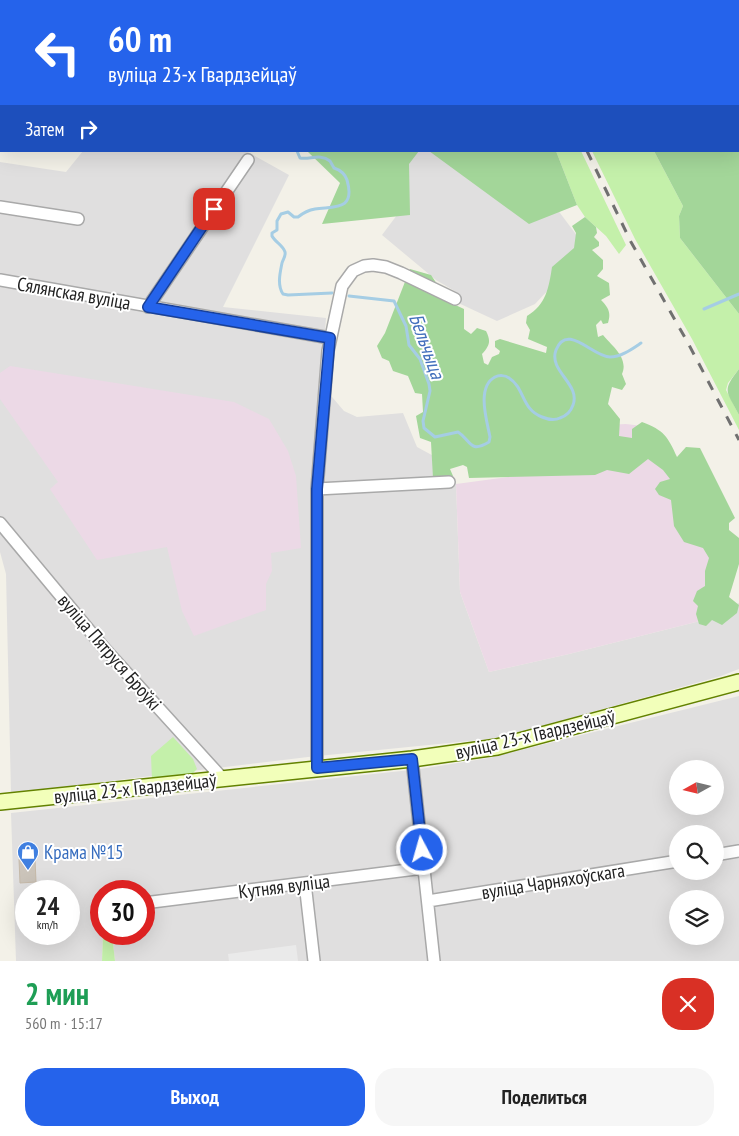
<!DOCTYPE html>
<html lang="ru">
<meta charset="utf-8">
<style>
:root{--surface:#fff;--page:#f6f6f6;--text:#222;--muted:#767676;--accent:#2563eb}
body{margin:0;font-family:"PT Sans Narrow",sans-serif;background:var(--page);color:var(--text);height:100vh;display:flex;flex-direction:column;font-size:19px;white-space:nowrap}
*{box-sizing:border-box;margin:0}
p{font-size:16px;color:var(--muted)}
.icon{flex:none;width:28px;height:28px;fill:none;stroke:currentColor;stroke-width:2;stroke-linecap:round;stroke-linejoin:round}
.map{position:relative;height:961px;overflow:hidden}
.details{display:flex;flex-direction:column;background:var(--surface);flex:1}
.details>*{flex:none}
.hud{position:absolute;left:0px;top:0px;width:740px;height:152px;box-shadow:0 5px 20px #0002;background:#2563eb;color:#fff;overflow:hidden}
.needle{width:32px;rotate:262deg}
.buttons{position:absolute;left:669px;top:760px;display:grid;gap:10px}
.buttons a{display:grid;place-items:center;width:55px;height:55px;border-radius:50%;background:var(--surface);box-shadow:0 5px 20px #0002;font-size:25px}
.speed{position:absolute;left:15px;top:880px;display:flex;gap:10px;font-size:25px;font-weight:700;text-align:center}
.speed>*{display:grid;place-content:center;width:65px;height:65px;border-radius:50%;background:var(--surface);box-shadow:0 5px 20px #0002;line-height:1}
.speed small{font-size:12px;font-weight:400}
.speed .limit{border:8px solid #d22;background:#fff;color:#111}
.pin{position:absolute;display:grid;place-items:center;width:42px;height:42px;color:#fff;margin:-21px;border-radius:10px;box-shadow:0 2px 8px #0006}
.me{position:absolute;width:55px;margin:-28px;rotate:354deg;stroke-linejoin:round;filter:drop-shadow(0 0 4px #0008)}
.turn{display:flex;align-items:center;gap:18px;height:105px;padding:0 25px;font-size:22px}
.turn .icon{width:65px;height:65px;stroke-width:2.5}
.turn b{display:block;font-size:35px;line-height:42px}
.then{display:flex;align-items:center;height:48px;padding:0 25px;background:#0003;gap:10px;font-size:19px}
.round{display:grid;place-items:center;flex:none;width:52px;height:52px;border-radius:20px;background:var(--page)}
.headline{display:flex;align-items:center;justify-content:space-between;height:85px;padding:0 25px}
h1{font-size:30px;font-weight:700;line-height:38px;color:#1e9e55}
.action{display:flex;gap:10px;margin-top:auto;padding:10px 25px}
.action a{flex:1;height:58px;border-radius:20px;background:var(--accent);color:#fff;font-size:20px;font-weight:700;line-height:58px;text-align:center}
.action a+a{background:var(--page);color:var(--text)}
.map>svg:first-child{display:block}
.residential{fill:#e0dfdf;fill-rule:evenodd}
.industrial{fill:#ecd9e6}
.grass{fill:#c4f0aa}
.forest{fill:#a3d699}
.parking{fill:#eaeaea}
.lines{fill:none;stroke-linecap:round;stroke-linejoin:round}
.stream{stroke:#a5cde4;stroke-width:3}
.building{fill:#cbc4ba;stroke:#c6baa9}
.street-casing{stroke:#a9a9a9;stroke-width:14}
.secondary-casing{stroke:#638200;stroke-width:18}
.street{stroke:#fff;stroke-width:11}
.secondary{stroke:#f2ffba;stroke-width:15}
.rail{stroke:#707070;stroke-width:3;stroke-dasharray:10 10;stroke-linecap:butt}
.route-casing{stroke:#184099;stroke-width:12}
.route{stroke:#2563eb;stroke-width:9}
.labels{text-anchor:middle;dominant-baseline:central;stroke-width:4;stroke-linejoin:round;paint-order:stroke}
.street-label{font-size:19px;fill:#222;stroke:#fff}
.shop-label{font-size:19px;fill:#366cbe;stroke:#fff;text-anchor:start}
.water-label{font-size:20px;font-style:italic;fill:#4370bc;stroke:#fff}
</style>
<div class="map">
<svg width="739" height="961" viewBox="0 0 739 961">
<rect width="100%" height="100%" fill="#f3f1e8"/>
<path class="residential" d="M83 151H246L289 175 223 307 326 318 321 384 344 411 357 417 403 413 417 447 441 460 456 484 460 592 489 672 569 654 700 621 739 603V669L721 676 499 738 308 757 11 793 6 574 0 552V162L66 172Z
M402 151H477L536 181 587 249 535 304 497 321 454 301 458 293 436 280 382 235 406 203Z
M739 696V961H115L112 934H144V891H101V934H103L102 961H16L11 813 420 769 489 758ZM678 769H715V806H678ZM678 834H715V871H678ZM26 891H69V934H26ZM678 899H715V936H678Z"/>
<path class="industrial" d="M10 366 234 402 269 419 288 451 296 476 301 548 271 553 272 571 266 584V610L194 636 182 611 167 547 97 560 50 489 58 482 0 399V373Z
M626 424 651 427 722 579 700 621 569 654 489 672 460 592 456 484 612 463 606 425Z"/>
<path class="grass" d="M179 0H510V1H178Z
M556 151H581L626 245 619 254 606 236 585 217 577 205Z
M592 151H654L683 206 679 216 680 238 739 314V369L728 383 726 390 739 415V430L692 339 635 239Z
M173 737 193 759 197 769 191 775 152 780 151 756Z
M103 934H112L115 961H102Z"/>
<path class="forest" d="M568 0H739V314L680 238 679 216 683 206 654 151H739V1Z
M307 151H419L409 164 410 215 322 224 340 183Z
M429 151H556L577 205 529 224Z
M585 217 596 227 597 233 594 237 599 242V246L592 250 603 260V269L597 276 609 283 610 295 601 300C609 308 611 313 608 323L603 324 601 320 596 325 598 337 603 335C612 346 629 358 622 374L626 384 622 390 612 387 608 404 620 419 619 436 632 438V429L642 422C664 430 668 437 677 457L686 447 700 448 735 518 729 523V530L739 538V564L729 597 739 605 737 613 722 625 712 620 706 626 699 624 696 614 698 606 693 601 697 591 705 586V571L709 558 703 548 684 542 674 526 671 500 659 495 655 489 660 482 670 479 663 470 648 459 629 474 607 470 595 475 469 478 467 467 463 465 450 469 453 476 450 480 433 478 431 442 420 438 416 416 423 412 422 394 415 393 408 376 393 371 389 361 382 358 377 346 385 333 410 269 431 275 449 302 464 309V329L471 334 477 328 486 331C491 341 490 345 482 354L484 363 488 365 492 357 499 354 500 351 495 347V341L500 339 546 353 547 347 528 339 530 330 526 323 527 316C546 305 549 287 552 267L574 248 576 233 572 226Z
M739 369V415C727 391 721 392 739 369Z"/>
<path class="parking" d="M296 945 298 961H229L228 954Z"/>
<g class="lines">
<path class="stream" d="M41 1V0
M297 151 300 158C310 160 320 153 330 161L334 168C340 170 345 174 347 180 356 211 334 206 315 209 309 210 303 213 298 217H294L288 212 281 214 277 221V230L272 233V236C275 242 283 245 285 252 286 256 283 259 282 263 280 273 277 285 283 294L288 295 332 293
M349 296 394 301 406 326 409 345 420 359 429 384 430 391 423 421 424 428 435 437 458 432C471 440 469 454 489 442L490 437C487 421 476 387 495 377 499 375 505 375 509 378 525 388 521 409 542 417 549 420 554 421 560 418 566 416 571 411 573 405 581 384 548 371 556 350 567 322 593 357 610 357 621 357 632 349 641 343
M704 309 739 294"/>
</g>
<path class="building" d="M19 859H35L36 882 20 883Z"/>
<g class="lines">
<g class="street-casing">
<path id="street" d="M0 207 78 219
M0 280 330 338
M148 307 248 160
M317 489 449 482
M0 523 104 648 223 779
M412 759 434 961
M317 768V489L328 351 342 286 353 271 364 266 373 265 386 267 401 273 455 299
M715 855 739 851
M305 883 314 961
M428 901 678 861
M144 903 424 868"/>
</g>
<g class="secondary-casing">
<path id="secondary" d="M0 802 412 759 497 747 739 682"/>
</g>
<use href="#street" class="street"/>
<use href="#secondary" class="secondary"/>
<path class="rail" d="M527 0V1
M587 151 631 242 688 343 739 440"/>
</g>
<g class="lines">
<g class="route-casing">
<path id="route" d="M214 209 148 307 330 338 317 489V768L412 759 422 850"/>
</g>
<use href="#route" class="route"/>
</g>
<defs>
<g id="shop-pin" transform="scale(1.125)"><path d="M0 17L-7.5 6A9.5 9.5 0 1 1 7.5 6Z" fill="#3f7fe0" stroke="#fff"/><path d="M-5-2.5h2.3a2.7 3.5 0 0 1 5.4 0H5L5.5 6h-11ZM-1.5-2.5h3a1.5 2.3 0 0 0-3 0Z" fill="#fff"/></g>
</defs>
<g fill-rule="evenodd">
<use href="#shop-pin" x="28" y="852"/>
</g>
<g class="labels">
<g class="street-label">
<text transform="translate(74 293) rotate(10)">Сялянская вуліца</text>
<text transform="translate(110 652) rotate(49)">вуліца Пятруся Броўкі</text>
<text transform="translate(535 734) rotate(-13)">вуліца 23-х Гвардзейцаў</text>
<text transform="translate(135 788) rotate(-6)">вуліца 23-х Гвардзейцаў</text>
<text transform="translate(553 881) rotate(-9)">вуліца Чарняхоўскага</text>
<text transform="translate(284 886) rotate(-7)">Кутняя вуліца</text>
</g>
<g class="shop-label">
<text x="44" y="852">Крама №15</text>
</g>
<g class="water-label">
<text transform="translate(427 346) rotate(70)">Бельчыца</text>
</g>
</g>
</svg>
<div class="buttons">
<a><svg class="needle" viewBox="-14 -14 28 28"><path d="M0-13l5 13h-10z" fill="#e53935"/><path d="M0 13l5-13h-10z" fill="#767676"/></svg></a>
<a><svg class="icon" aria-label="search" viewBox="0 0 24 24"><circle cx="10" cy="10" r="6"/><path d="M15 15l6 6"/></svg></a>
<a><svg class="icon" aria-label="layers" viewBox="0 0 24 24"><path d="M12 4l9 5-9 5-9-5zM3 14l9 5 9-5"/></svg></a>
</div>
<div class="speed"><div>24<small>km/h</small></div><div class="limit">30</div></div>
<div class="pin" style="left:214px;top:209px;background:#d93025"><svg class="icon" aria-label="arrive" viewBox="0 0 24 24"><path d="M6 21V4h12l-3 4 3 4H6"/></svg></div>
<svg class="me" style="left:422px;top:850px" viewBox="-20 -20 40 40"><circle r="17" fill="#2563eb" stroke="#fff" stroke-width="3"/><path d="M0-11L8 9 0 5-8 9z" fill="#fff"/></svg>
<div class="hud">
<div class="turn"><svg class="icon" aria-label="left" viewBox="0 0 24 24"><path d="M17 20v-9H6M10 6l-5 5 5 5"/></svg><div><b>60 m</b>вуліца 23-х Гвардзейцаў</div></div>
<div class="then">Затем<svg class="icon" aria-label="right" viewBox="0 0 24 24"><path d="M7 20v-9h11M14 6l5 5-5 5"/></svg></div>
</div>
</div>
<section class="details">
<div class="headline"><div><h1>2 мин</h1><p>560 m · 15:17</p></div><a class="round" style="background:#d93025;color:#fff"><svg class="icon" aria-label="close" viewBox="0 0 24 24"><path d="M6 6l12 12M18 6L6 18"/></svg></a></div>
<div class="action"><a>Выход</a><a>Поделиться</a></div>
</section>
